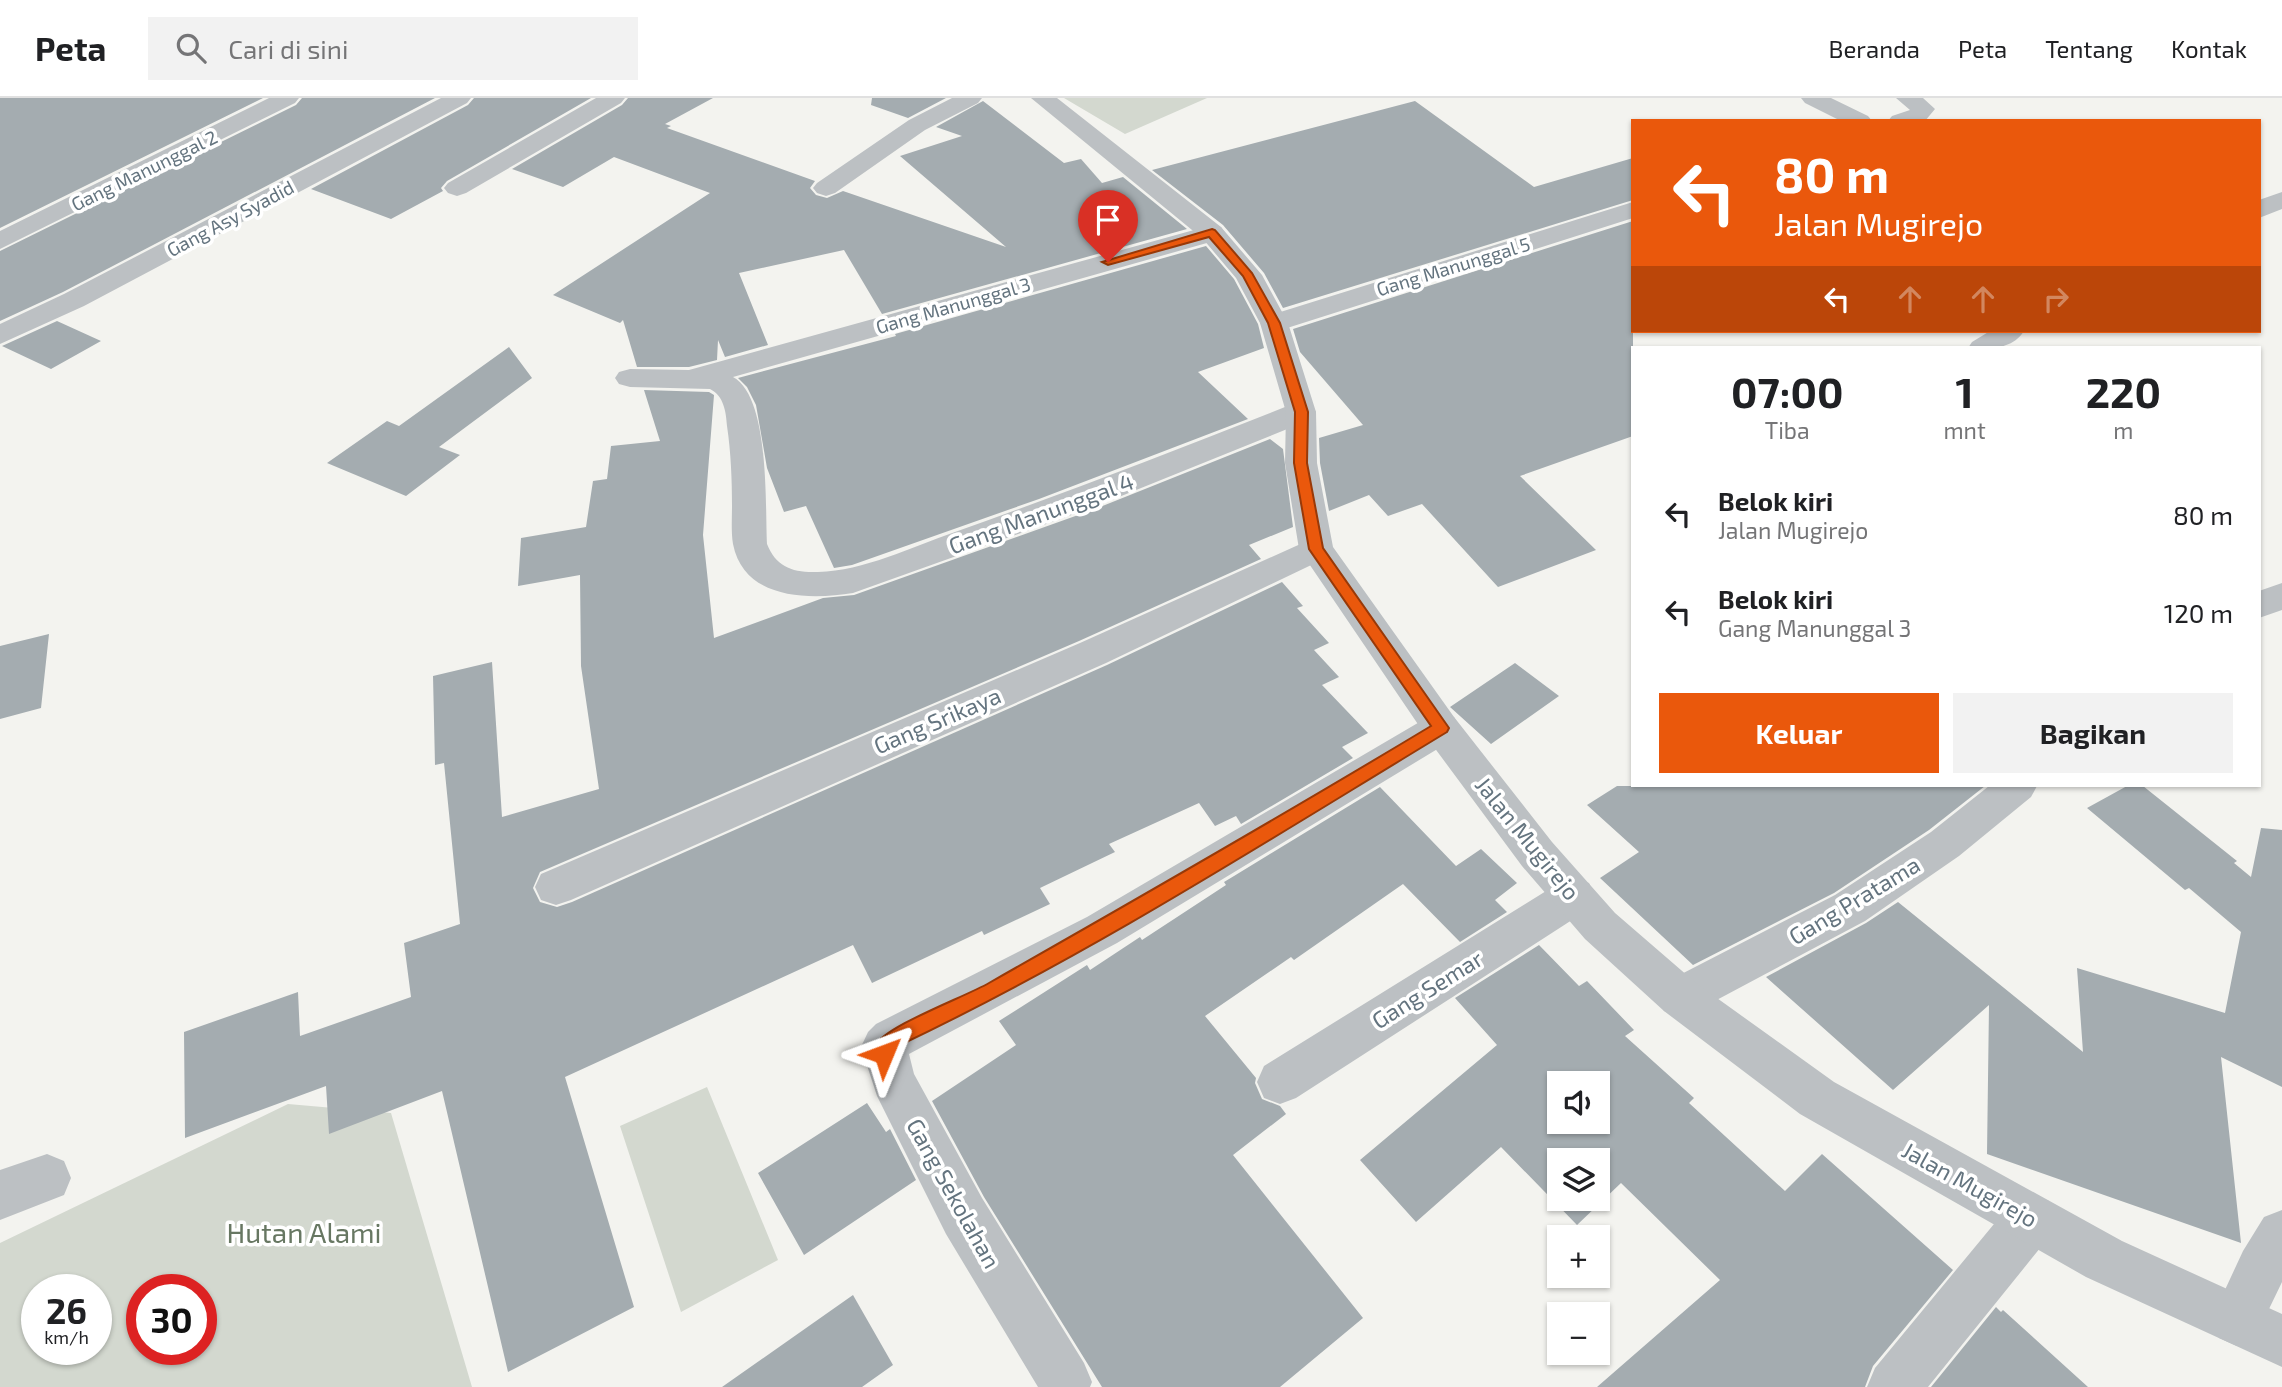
<!DOCTYPE html>
<html lang="id">
<meta charset="utf-8">
<style>
:root{--surface:#fff;--page:#f2f2f2;--text:#202124;--muted:#757577;--line:#e0e0e0;--accent:#ea580c}
body{margin:0;font-family:"Exo 2",sans-serif;background:var(--page);color:var(--text);height:100vh;display:flex;flex-direction:column;font-size:26px;white-space:nowrap}
*{box-sizing:border-box;margin:0}
p{font-size:23px;color:var(--muted)}
.icon{flex:none;width:38px;height:38px;fill:none;stroke:currentColor;stroke-width:2;stroke-linecap:round;stroke-linejoin:round}
.map{position:relative;flex:1;overflow:hidden}
.details{position:absolute;left:1631px;top:248px;width:630px;height:441px;display:flex;flex-direction:column;background:var(--surface);border-radius:0px;box-shadow:0 2px 5px #0004}
.details>*{flex:none}
.banner{position:absolute;left:1631px;top:21px;width:630px;height:214px;border-radius:0px;box-shadow:0 2px 5px #0004;background:#ea580c;color:#fff;overflow:hidden}
.controls{position:absolute;left:1547px;top:973px;display:grid;gap:14px}
.controls a{display:grid;place-items:center;width:63px;height:63px;border-radius:0px;background:var(--surface);box-shadow:0 2px 5px #0004;font-size:35px}
.speed{position:absolute;left:21px;top:1176px;display:flex;gap:14px;font-size:35px;font-weight:700;text-align:center}
.speed>*{display:grid;place-content:center;width:91px;height:91px;border-radius:50%;background:var(--surface);box-shadow:0 2px 5px #0004;line-height:1}
.speed small{font-size:18px;font-weight:400}
.speed .limit{border:10px solid #d22;background:#fff;color:#111}
.pin{position:absolute;display:grid;place-items:center;width:60px;height:60px;color:#fff;margin:-72px -30px;border-radius:50% 50% 50% 0;rotate:-45deg;box-shadow:0 0 7px #0007}
.pin .icon{rotate:45deg}
.me{position:absolute;width:77px;margin:-38px;rotate:46deg;stroke-linejoin:round;filter:drop-shadow(0 0 5px #0008)}
.turn{display:flex;align-items:center;gap:24px;height:147px;padding:0 28px;font-size:32px}
.turn .icon{width:91px;height:91px;stroke-width:2.5}
.turn b{display:block;font-size:49px;line-height:60px}
.lanes{display:flex;align-items:center;height:66px;padding:0 28px;background:#0003;justify-content:center;gap:35px;direction:ltr}
.lanes .off{opacity:.35}
.eta{display:flex;justify-content:space-evenly;align-items:center;height:119px;text-align:center}
.eta b{font-size:42px;font-weight:700;line-height:49px}
.cta{display:flex;gap:14px;margin-top:auto;padding:14px 28px}
.cta a{flex:1;height:80px;border-radius:0px;background:var(--accent);color:#fff;font-size:28px;font-weight:700;line-height:80px;text-align:center}
.cta a+a{background:var(--page);color:var(--text)}
ul{padding:0;list-style:none}
li{display:flex;align-items:center;gap:21px;height:98px;padding:0 28px}
li div{flex:1}
li b{display:block;font-size:26px}
li em{font-style:normal}
header{display:flex;align-items:center;gap:42px;box-sizing:border-box;height:98px;padding:0 35px;background:var(--surface);border-bottom:2px solid var(--line)}
header strong{font-size:33px}
nav{display:flex;gap:38px;margin-inline-start:auto;font-size:24px}
.search{width:490px;height:63px;background:var(--page);display:flex;align-items:center;gap:18px;box-sizing:border-box;padding:0 24px;border-radius:0px;color:var(--muted);font-size:26px}
.map>svg:first-child{display:block}
.green{fill:#d3d8cf;fill-rule:evenodd}
.building{fill:#a4acb0;fill-rule:evenodd}
.lines{fill:none;stroke-linecap:round;stroke-linejoin:round}
.minor{fill:#bcc0c3;fill-rule:evenodd}
.tertiary{fill:#bcc0c3;fill-rule:evenodd}
.route{fill:#ea580c;stroke:#983908;stroke-width:2}
.labels{text-anchor:middle;dominant-baseline:central;stroke-width:7;stroke-linejoin:round;paint-order:stroke}
.far-street-label{font-size:19px;fill:#64747f;stroke:#fff}
.street-label{font-size:23px;fill:#64747f;stroke:#fff}
.near-park-label{font-size:28px;fill:#677762;stroke:#fff}
</style>
<header>
<strong>Peta</strong>
<div class="search"><svg class="icon" aria-label="search" viewBox="0 0 24 24"><circle cx="10" cy="10" r="6"/><path d="M15 15l6 6"/></svg>Cari di sini</div>
<nav><a>Beranda</a><a>Peta</a><a>Tentang</a><a>Kontak</a></nav>
</header>
<div class="map">
<svg width="2282" height="1289" viewBox="0 0 2282 1289">
<rect width="100%" height="100%" fill="#f3f3ef"/>
<path class="green" d="M1064 0H1207L1125 36Z
M707 989 778 1162 681 1214 620 1028Z
M288 1006 391 1015 472 1289H0V1145ZM37 1192H96V1251H37ZM142 1192H201V1251H142Z"/>
<path class="building" d="M0 0H263L0 130Z
M302 0H435L63 194 0 223V153L296 7Z
M474 0H591L447 83 441 90 443 93 391 121 311 91 468 7Z
M628 0H713L665 26 671 28 667 30 815 83 810 90 816 97 827 100 843 93 1006 149 900 58 962 38 936 29 983 3 1064 65 1081 61 1102 85 1123 79 1187 131 882 216 844 152 739 175 768 247 725 259 718 242 717 262 689 269H637L623 222 620 225 553 197 710 95 614 59 563 89 512 71 622 7Z
M872 0H946L908 20 871 7Z
M1415 3 1534 89 1633 60V102L1283 210 1264 175 1223 127 1152 72Z
M1633 123V338L1520 378 1596 452 1498 489 1422 406 1388 418 1369 397 1329 413 1320 365 1319 340 1363 327 1300 254 1293 231Z
M1206 148 1234 181 1258 226 1264 250 1198 274 1248 321 1039 401 852 467 834 470 806 408 784 414 767 370 756 307 747 289 738 280 896 238 895 236Z
M57 223 101 243 51 271 2 248Z
M509 249 532 280 439 349 460 357 406 398 327 365 387 323 399 328Z
M644 292 709 294 714 297 703 437 714 540 823 500 854 497 1095 411 1270 341 1283 351 1293 429 1249 447 1261 461 1079 543 540 774 533 790 540 804 557 809 572 804 1107 567 1282 484 1303 508 1297 510 1329 545 1314 552 1339 579 1322 587 1368 635 1342 649 1353 660 1241 726 1236 718 1215 728 1199 705 1109 746 1115 754 1040 790 1050 806 984 837 982 833 872 885 853 847 565 979 634 1209 508 1274 442 993 329 1036 326 988 185 1040 184 934 298 894 300 938 411 899 404 845 460 826 444 665 435 667 433 578 492 564 502 719 599 691 581 568 580 477 518 488 521 440 586 429 593 383 607 381 611 348 660 343Z
M49 536 41 610 0 621V548Z
M1515 565 1559 598 1491 646 1450 609Z
M1617 688H1985L1929 732 1834 795 1693 867 1600 780 1639 754 1587 707Z
M2127 688H2143L2237 763 2234 765 2251 779 2261 730 2282 732V989L2221 959 2241 1145 1987 1056 1989 907 1893 992 1766 879 1866 825 1898 804 2083 954 2077 870 2225 915 2241 834 2189 790 2185 792 2087 710Z
M1380 689 1456 768 1481 751 1517 785 1495 802 1507 814 1460 844 1403 786 1294 862 1291 859 1205 918 1256 980 1255 985 1262 1001 1280 1008 1286 1016 1233 1057 1363 1220 1280 1289H1102L984 1099 932 1003 1016 947 999 923 1087 867 1090 872 1140 839 1142 842 1226 787 1224 784 1234 778Z
M1539 847 1579 888 1587 883 1634 932 1625 938 1694 1000 1689 1005 1785 1093 1822 1056 1953 1172 1873 1268 1865 1289H1597L1720 1182 1621 1085 1577 1127 1501 1049 1416 1124 1360 1062 1497 947 1455 900ZM1559 985H1598V1024H1559ZM1559 1062H1598V1101H1559Z
M867 1005 886 1034 890 1031 916 1082 804 1157 758 1075Z
M853 1197 893 1267 862 1289H722Z
M1996 1209 2001 1214 2003 1212 2088 1289H1931Z"/>
<g class="lines">
<path class="minor" d="M269 0H299L295 5 0 151V133Z
M441 0H471L467 5 84 208 0 246V226L64 196Z
M596 0H625L621 5 466 95 457 98 448 95 444 90 448 85Z
M952 0H982L978 5 925 32 835 95 826 98 817 95 813 90 817 85 909 22Z
M1801 0H1831L1868 18 1872 23H1841L1805 5Z
M1896 0H1923L1935 11 1925 23H1888L1892 18 1910 12Z
M2282 94V111L2259 120V102Z
M1633 104V120L1284 231 1274 234 1264 231 1260 225 1264 219Z
M1212 127 1221 129 1225 135 1221 141 733 279C770 299 765 407 767 446 776 469 793 475 818 474 864 473 911 449 955 434 1068 394 1179 351 1290 307L1301 304 1312 307 1316 314 1312 321 1094 409 853 495C809 502 744 502 733 446 731 434 732 420 732 408 732 382 731 355 727 328 726 314 724 298 710 291L630 289 619 286 615 280 619 274 630 271 689 272Z
M1990 233H2024C2011 253 1989 250 1968 250L1972 244Z
M1316 439 1328 443 1333 451 1328 459 1106 565 571 802 556 807 541 802 535 789 541 776 1080 545Z
M2282 485V512L2259 520V493Z
M1441 615 1454 619 1460 630 1454 641 1117 845 909 956 914 976 982 1100 1084 1265 1092 1284 1090 1289H1038L946 1136 877 998 861 949 868 934 876 926 1087 819 1428 619Z
M1989 688H2037L2031 699 1959 758 1865 823 1696 913 1680 919 1664 913 1658 899 1664 885 1835 797 1931 734Z
M1574 780 1589 785 1595 798 1589 811 1296 1000 1280 1006 1264 1000 1257 984 1264 968 1559 785Z
M47 1056 64 1063 71 1080 64 1097 0 1122V1072Z
M2031 1096 2049 1103 2056 1121 2049 1139 1928 1289H1867L1875 1270 2013 1103Z
M2282 1112V1184L2255 1240 2237 1248 2219 1240 2211 1222 2243 1153 2264 1119Z"/>
<path class="tertiary" d="M1031 0H1057L1221 129 1262 177 1288 225 1316 314 1317 365 1333 449 1454 619 1552 744 1615 815 1696 885 1834 984 2122 1143 2282 1216V1269L2086 1179 1800 1016 1664 913 1585 841 1522 768 1428 641 1299 451 1285 365 1286 314 1260 225 1236 180 1203 141Z"/>
</g>
<path class="route" d="M1212 131 1215 132 1252 175 1280 225 1308 314 1307 365 1323 450 1449 630 1447 634C1267 743 1088 858 898 948L893 953 890 963 884 965 877 963 874 949C884 928 965 899 989 885 1137 801 1285 716 1431 628L1309 451 1294 365 1295 314 1268 225 1243 178 1209 139 1108 167 1102 164Z"/>
<g class="labels">
<g class="far-street-label">
<text transform="translate(144 72) rotate(-26)">Gang Manunggal 2</text>
<text transform="translate(230 120) rotate(-28)">Gang Asy Syadid</text>
<text transform="translate(1453 168) rotate(-17)">Gang Manunggal 5</text>
<text transform="translate(953 207) rotate(-16)">Gang Manunggal 3</text>
</g>
<g class="street-label">
<text transform="translate(1041 415) rotate(-20)">Gang Manunggal 4</text>
<text transform="translate(937 622) rotate(-23)">Gang Srikaya</text>
<text transform="translate(1528 740) rotate(51)">Jalan Mugirejo</text>
<text transform="translate(1854 802) rotate(-31)">Gang Pratama</text>
<text transform="translate(1427 891) rotate(-32)">Gang Semar</text>
<text transform="translate(1970 1086) rotate(29)">Jalan Mugirejo</text>
<text transform="translate(954 1095) rotate(61)">Gang Sekolahan</text>
</g>
<g class="near-park-label">
<text x="304" y="1134">Hutan Alami</text>
</g>
</g>
</svg>
<div class="controls">
<a><svg class="icon" aria-label="sound" viewBox="0 0 24 24"><path d="M4 9h4l5-4v14l-5-4H4zM17 9q2 3 0 6"/></svg></a>
<a><svg class="icon" aria-label="layers" viewBox="0 0 24 24"><path d="M12 4l9 5-9 5-9-5zM3 14l9 5 9-5"/></svg></a>
<a>+</a>
<a>−</a>
</div>
<div class="speed"><div>26<small>km/h</small></div><div class="limit">30</div></div>
<div class="pin" style="left:1108px;top:164px;background:#d93025"><svg class="icon" aria-label="arrive" viewBox="0 0 24 24"><path d="M6 21V4h12l-3 4 3 4H6"/></svg></div>
<svg class="me" style="left:884px;top:956px" viewBox="-20 -20 40 40"><path d="M0-17L14 15 0 8-14 15z" fill="#ea580c" stroke="#fff" stroke-width="4"/></svg>
<div class="banner">
<div class="turn"><svg class="icon" aria-label="left" viewBox="0 0 24 24"><path d="M17 20v-9H6M10 6l-5 5 5 5"/></svg><div><b>80 m</b>Jalan Mugirejo</div></div>
<div class="lanes"><svg class="icon" aria-label="left" viewBox="0 0 24 24"><path d="M17 20v-9H6M10 6l-5 5 5 5"/></svg><svg class="icon off" aria-label="ahead" viewBox="0 0 24 24"><path d="M12 20V5M6 11l6-6 6 6"/></svg><svg class="icon off" aria-label="ahead" viewBox="0 0 24 24"><path d="M12 20V5M6 11l6-6 6 6"/></svg><svg class="icon off" aria-label="right" viewBox="0 0 24 24"><path d="M7 20v-9h11M14 6l5 5-5 5"/></svg></div>
</div>
<section class="details">
<div class="eta">
<div><b>07:00</b><p>Tiba</p></div>
<div><b>1</b><p>mnt</p></div>
<div><b>220</b><p>m</p></div>
</div>
<ul>
<li><svg class="icon" aria-label="left" viewBox="0 0 24 24"><path d="M17 20v-9H6M10 6l-5 5 5 5"/></svg><div><b>Belok kiri</b><p>Jalan Mugirejo</p></div><em>80 m</em></li>
<li><svg class="icon" aria-label="left" viewBox="0 0 24 24"><path d="M17 20v-9H6M10 6l-5 5 5 5"/></svg><div><b>Belok kiri</b><p>Gang Manunggal 3</p></div><em>120 m</em></li>
</ul>
<div class="cta"><a>Keluar</a><a>Bagikan</a></div>
</section>
</div>
